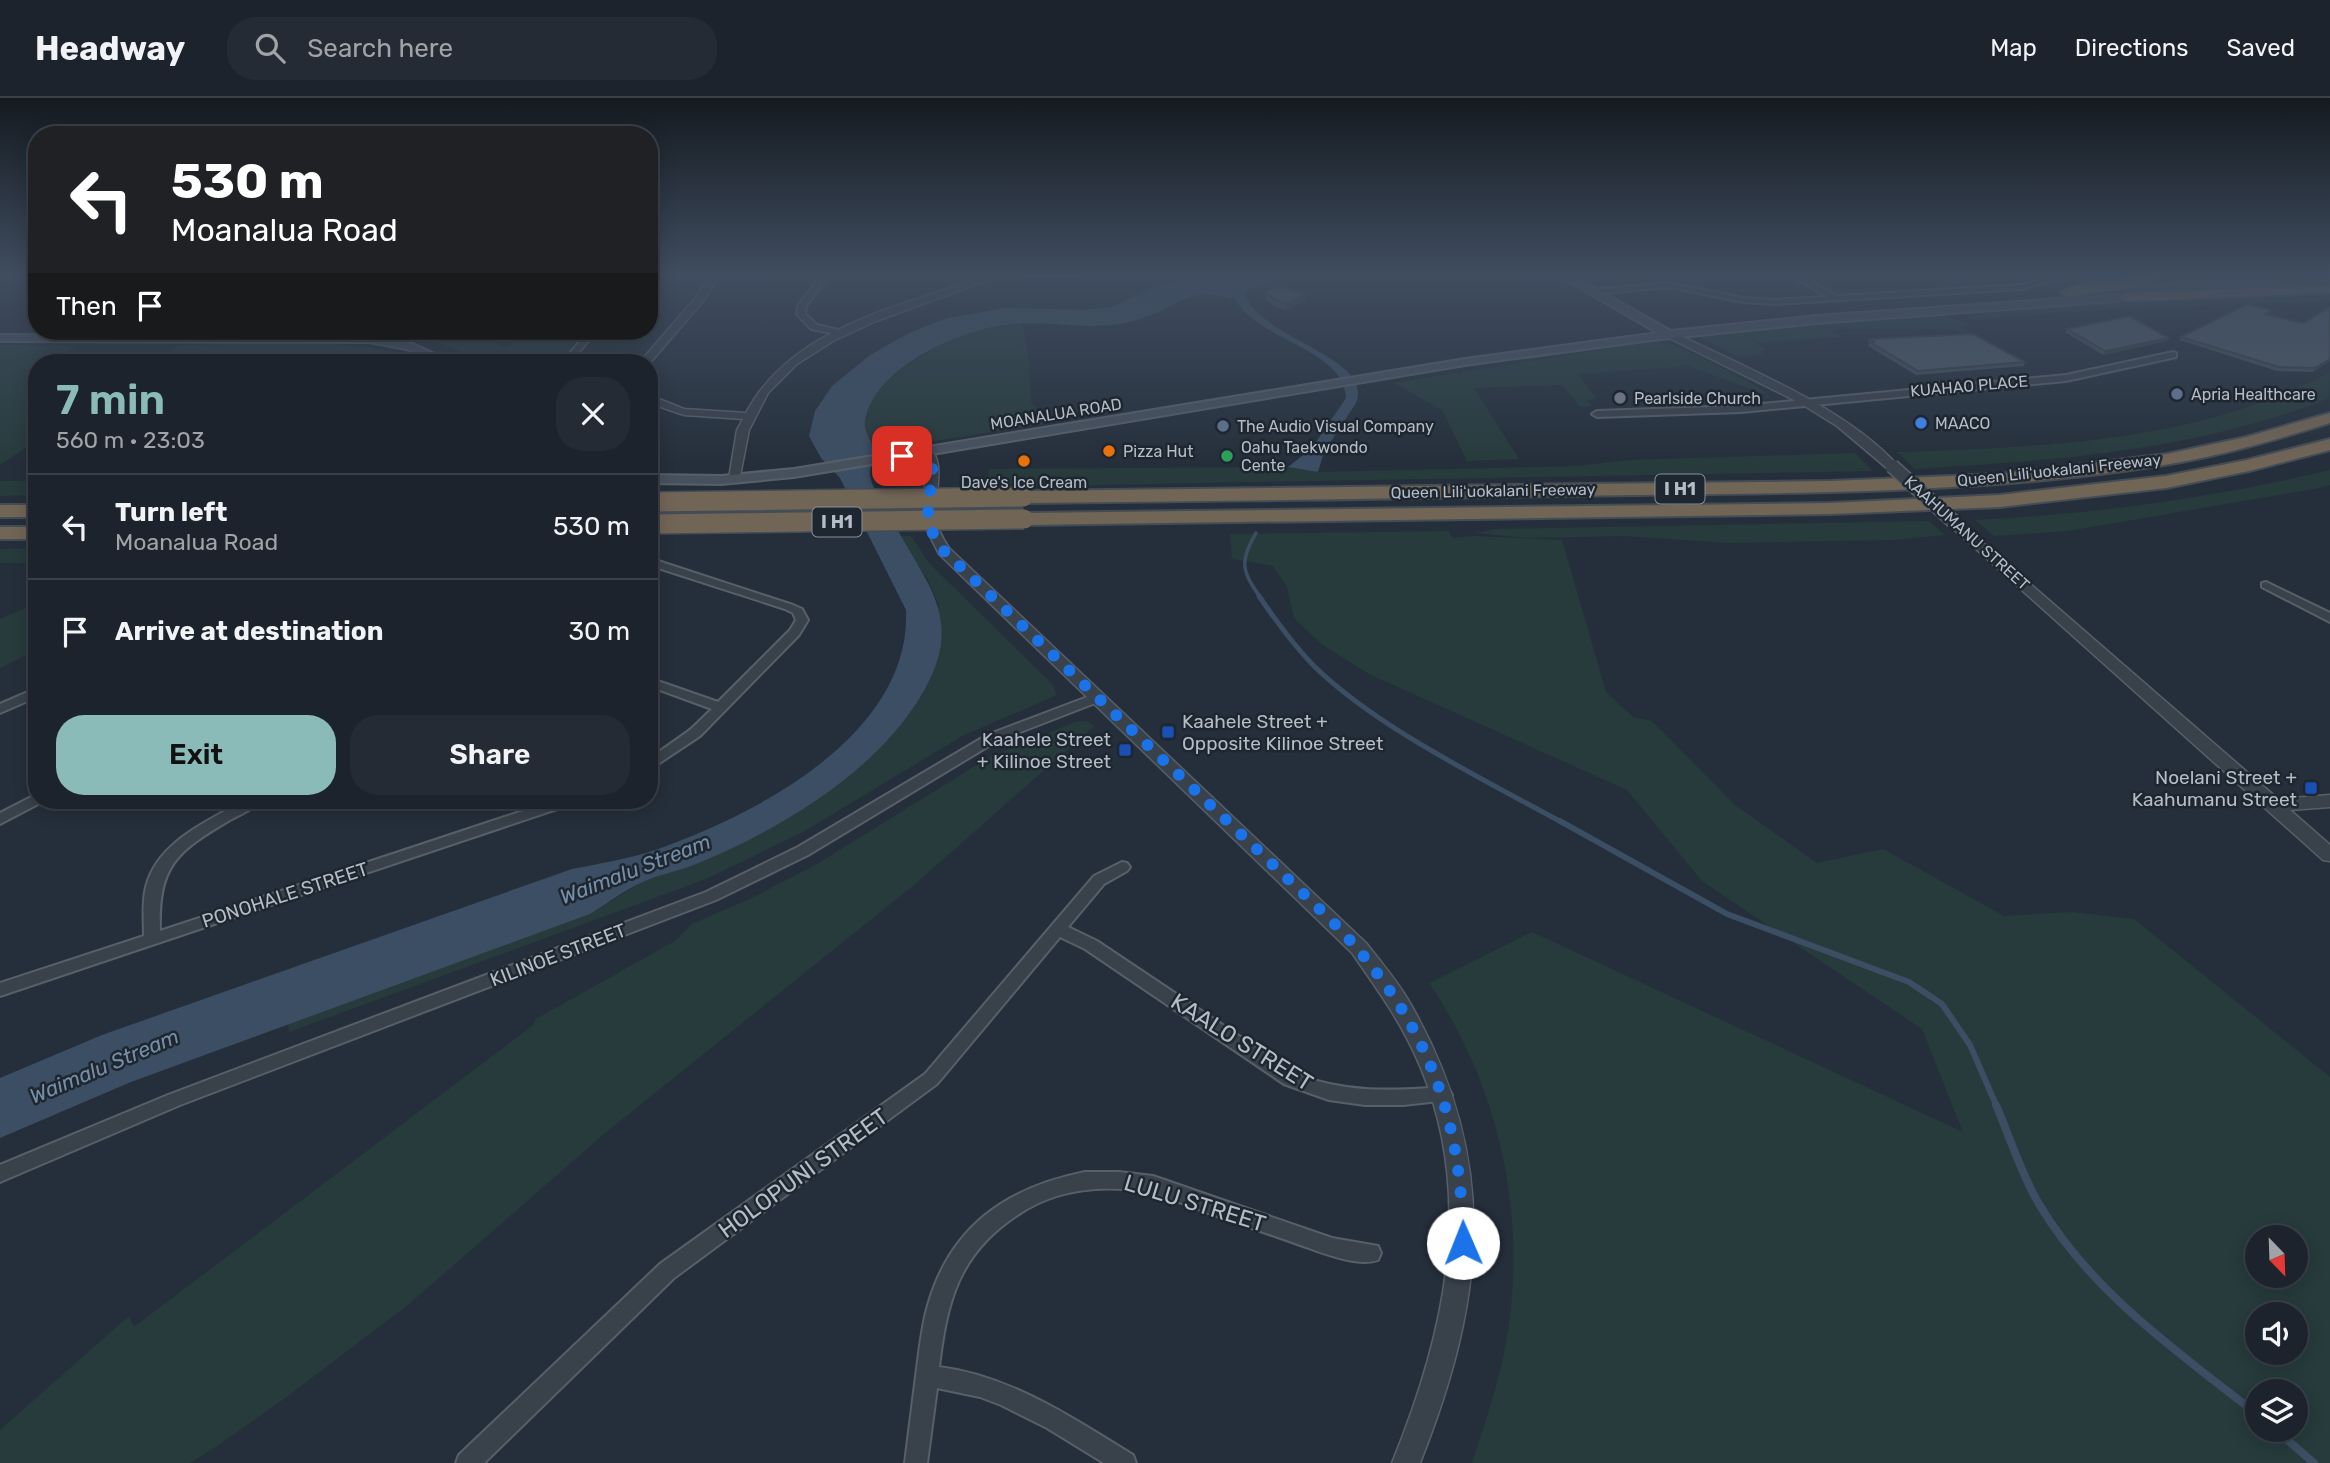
<!DOCTYPE html>
<meta charset="utf-8">
<style>
:root{--surface:#1c232c;--page:#252b34;--text:#f1f3f6;--muted:#a0a4a9;--line:#3a4048;--accent:#8bbbb9}
body{margin:0;font-family:Rubik,sans-serif;background:var(--page);color:var(--text);height:100vh;display:flex;flex-direction:column;font-size:26px;white-space:nowrap}
*{box-sizing:border-box;margin:0}
p{font-size:23px;color:var(--muted)}
.icon{flex:none;width:38px;height:38px;fill:none;stroke:currentColor;stroke-width:2;stroke-linecap:round;stroke-linejoin:round}
.map{position:relative;flex:1;overflow:hidden}
.panel{position:absolute;left:28px;top:256px;width:630px;height:455px;display:flex;flex-direction:column;background:var(--surface);border-radius:28px;box-shadow:0 4px 18px #0003,0 0 0 2px var(--line)}
.panel>*{flex:none}
.top-card{position:absolute;left:28px;top:28px;width:630px;height:214px;border-radius:28px;box-shadow:0 4px 18px #0003,0 0 0 2px var(--line);background:#202124;color:#fff;overflow:hidden}
.needle{width:46px;rotate:157deg}
.buttons{position:absolute;left:2245px;top:1127px;display:grid;gap:14px}
.buttons a{display:grid;place-items:center;width:63px;height:63px;border-radius:50%;background:var(--surface);box-shadow:0 4px 18px #0003,0 0 0 2px var(--line);font-size:35px}
.pin{position:absolute;display:grid;place-items:center;width:60px;height:60px;color:#fff;margin:-30px;border-radius:14px;box-shadow:0 4px 10px #0006}
.me{position:absolute;width:77px;margin:-38px;rotate:359deg;stroke-linejoin:round;filter:drop-shadow(0 0 5px #0008)}
.turn{display:flex;align-items:center;gap:24px;height:147px;padding:0 28px;font-size:32px}
.turn .icon{width:91px;height:91px;stroke-width:2.5}
.turn b{display:block;font-size:49px;line-height:60px}
.then{display:flex;align-items:center;height:66px;padding:0 28px;background:#0003;gap:14px;font-size:26px}
.round{display:grid;place-items:center;flex:none;width:74px;height:74px;border-radius:28px;background:var(--page)}
.headline{display:flex;align-items:center;justify-content:space-between;height:119px;padding:0 28px}
h1{font-size:42px;font-weight:600;line-height:52px;color:var(--accent)}
.action{display:flex;gap:14px;margin-top:auto;padding:14px 28px}
.action a{flex:1;height:80px;border-radius:28px;background:var(--accent);color:#111;font-size:28px;font-weight:600;line-height:80px;text-align:center}
.action a+a{background:var(--page);color:var(--text)}
ul{padding:0;list-style:none}
li{display:flex;align-items:center;gap:21px;height:105px;padding:0 28px;border-top:2px solid var(--line)}
li div{flex:1}
li b{display:block;font-size:26px}
li em{font-style:normal}
header{display:flex;align-items:center;gap:42px;box-sizing:border-box;height:98px;padding:0 35px;background:var(--surface);border-bottom:2px solid var(--line)}
header strong{font-size:33px}
nav{display:flex;gap:38px;margin-inline-start:auto;font-size:24px}
.search{width:490px;height:63px;background:var(--page);display:flex;align-items:center;gap:18px;box-sizing:border-box;padding:0 24px;border-radius:28px;color:var(--muted);font-size:26px}
.map>svg:first-child{display:block}
.green{fill:#273b3c;fill-rule:evenodd}
.water{fill:#3c4e63}
.lines{fill:none;stroke-linecap:round;stroke-linejoin:round}
.stream-far3{stroke:#3c4e63;stroke-width:3.5}
.stream-far2{stroke:#3c4e63;stroke-width:5}
.stream-far1{stroke:#3c4e63;stroke-width:6}
.stream{stroke:#3c4e63;stroke-width:8}
.minor-casing{stroke:#575f69;stroke-width:4}
.tertiary-casing{stroke:#575f69;stroke-width:3}
.secondary-casing{stroke:#575f69;stroke-width:4}
.motorway-casing{stroke:#444c56;stroke-width:4}
.minor{fill:#39414b;fill-rule:evenodd}
.tertiary{fill:#39414b;fill-rule:evenodd}
.secondary{fill:#47515e;fill-rule:evenodd}
.motorway{fill:#716556;fill-rule:evenodd}
.tertiary-bridge-casing{stroke:#575f69;stroke-width:16;stroke-linecap:butt}
.motorway-bridge-casing{stroke:#444c56;stroke-width:22;stroke-linecap:butt}
.tertiary-bridge{stroke:#39414b;stroke-width:13}
.motorway-bridge{stroke:#716556;stroke-width:19}
.wall{fill:#434d59}
.shaded-wall{fill:#373f48}
.building{fill:#4e5a67;stroke:#373f48;stroke-width:2}
.route{stroke:#1a73e8;stroke-width:12;stroke-dasharray:0 21.6}
.service-dot{fill:#5c6f8a;stroke:#1e2630;stroke-width:2.5}
.worship-dot{fill:#6b7280;stroke:#1e2630;stroke-width:2.5}
.shop-dot{fill:#3f7fe0;stroke:#1e2630;stroke-width:2.5}
.food-dot{fill:#e8710a;stroke:#1e2630;stroke-width:2.5}
.leisure-dot{fill:#2e9e5b;stroke:#1e2630;stroke-width:2.5}
.transit-dot{fill:#1a4fb4;stroke:#1e2630;stroke-width:2.5}
.labels{text-anchor:middle;dominant-baseline:central;stroke-width:5;stroke-linejoin:round;paint-order:stroke}
.far-street-label{font-size:16px;fill:#b4bcc7;stroke:#1e2630}
.far-poi-label{font-size:16px;fill:#b4bcc7;stroke:#1e2630;text-anchor:start}
.shield{fill:#1e2630;stroke:#878f9a;stroke-width:2}
.shield-label{font-size:18px;font-weight:bold;fill:#b4bcc7}
.poi-label{font-size:19px;fill:#b4bcc7;stroke:#1e2630;text-anchor:end}
.street-label{font-size:19px;fill:#b4bcc7;stroke:#1e2630}
.water-label{font-size:21px;font-style:italic;fill:#778ea8;stroke:#1e2630}
.near-street-label{font-size:23px;fill:#b4bcc7;stroke:#1e2630}
</style>
<header>
<strong>Headway</strong>
<div class="search"><svg class="icon" aria-label="search" viewBox="0 0 24 24"><circle cx="10" cy="10" r="6"/><path d="M15 15l6 6"/></svg>Search here</div>
<nav><a>Map</a><a>Directions</a><a>Saved</a></nav>
</header>
<div class="map">
<svg width="2330" height="1365" viewBox="0 0 2330 1365">
<rect width="100%" height="100%" fill="#252f3b"/>
<path class="green" d="M2177 176H2276L2283 179 2160 185Z
M2330 193V203L2123 211 1972 221 1965 216 2119 203Z
M1943 216 1970 227 1958 228 1977 239H1971L1955 231H1835L1831 233 1842 239 1756 245 1766 252 1760 253 1765 256 1737 259 1699 239 1707 235Z
M1022 225 1028 254 1031 304 1051 325 875 352C871 345 865 336 865 327 863 286 936 246 969 235 986 229 1004 227 1022 225Z
M236 233H450L467 237 473 235 505 250 539 233H588L561 264H475L460 253 437 244 389 235Z
M1654 243C1680 244 1737 279 1763 292L1770 299 1765 301 1767 297 1688 268 1577 276 1597 301 1587 302 1591 308 1581 309 1562 287 1474 290 1519 361 1467 363 1442 312 1394 285Z
M0 247H78L53 264H37V342L0 367Z
M179 247C246 247 362 236 421 264H313L167 255Z
M2330 274 2329 300C2199 352 2054 363 1915 371L1897 354C2043 349 2198 345 2330 274Z
M1855 355 1873 373 984 389 990 371 1288 369 1318 374 1578 368 1629 362Z
M2330 372V387L2314 391 2068 433 1994 438 1975 422C2095 416 2213 400 2330 372Z
M0 383H37V397L0 398Z
M1929 423 1945 437 1892 442 1728 445 1625 438 1530 440 1475 435 1497 431Z
M1449 433 1452 440 1474 438 1562 442 1606 594 1633 619 1652 623 1735 707 1817 765 1883 751 2004 818 2072 814 2134 821 2330 979V1365H1472C1487 1319 1503 1273 1509 1226 1526 1108 1496 983 1429 885L1532 834 1963 1034 1922 931 1702 783 1627 692 1369 576 1320 545 1294 520 1287 489 1273 468 1232 461 1230 436ZM2296 1139V1178H2258V1139ZM2258 1216H2296V1255H2258ZM2258 1293H2296V1332H2258Z
M899 438H911L929 465 1052 586 1057 597 962 638 803 734 706 781 289 934 288 925 590 816 642 784 696 765 860 669 939 508 928 482Z
M37 450V465H0V451Z
M37 505V552L0 570V521Z
M1087 623 1094 628 914 787 605 1035 409 1206 288 1298 214 1350 190 1365H0V1332L129 1218 134 1229 532 928 536 921 675 843 692 826 754 799 817 766 988 660 1075 624Z"/>
<path class="water" d="M1196 176H1286L1245 194C1255 240 1375 258 1356 305L1324 354 1318 374 1288 369 1312 350 1346 300C1344 250 1259 244 1235 201 1191 189 1189 201 1151 217 1131 226 1107 228 1085 228 1061 227 1037 224 1012 226 964 230 874 268 865 323 863 335 874 344 874 355 874 362 869 370 870 377 871 388 882 402 887 412 922 484 971 518 919 601 871 678 778 732 696 766 679 773 660 776 643 784 624 792 607 806 590 816L131 984 0 1040V980L102 937 572 771C597 766 622 762 646 755 749 721 912 639 906 512L840 380 821 360 809 338 815 313 832 288 870 257 907 236 944 221 1005 210 1085 212 1112 209 1142 194Z"/>
<g class="lines">
<path class="stream-far3" d="M1256 435C1239 464 1242 473 1260 499"/>
<path class="stream-far2" d="M1259 498C1276 523 1293 547 1315 569 1379 631 1485 682 1563 725"/>
<path class="stream-far1" d="M1560 723 1727 816 1909 884 1942 906 1970 947 1997 1009"/>
<path class="stream" d="M1996 1007C2010 1039 2021 1076 2039 1106 2092 1195 2178 1254 2258 1317
M2276 1332 2314 1365"/>
<g class="minor-casing">
<path id="minor" d="M822 176H830L806 208 805 216 817 227 843 233V237L811 231 797 216 798 208Z
M1016 176H1084L1080 178H1020Z
M1789 176H1798L1837 198 2022 187 2064 176H2077L2022 191 1774 206 1743 204 1669 189 1593 196 1589 194 1593 192 1669 185 1743 200 1774 202 1827 199Z
M589 233H597L570 264H562Z
M2173 254 2176 255V259L2066 283 1741 314 1597 319 1592 316 1597 313 1741 308 2066 277Z
M649 460 793 507 802 511 808 522 799 537 700 638 649 672V661L690 632 712 611 649 588V580L718 604 790 532 796 522 793 515 785 511 649 467Z
M2266 484 2330 515V524L2262 489V485Z
M37 590V599L0 615V606Z
M1098 595 1104 599 1103 602 997 643 808 757 716 802 180 1007 0 1084V1067L168 997 706 794 798 749 987 637Z
M37 696V702H44L42 704 0 726V715Z
M245 702H262C254 711 241 716 230 722 176 754 158 768 160 833L556 702H577L575 705 0 898V885L144 838C144 822 142 805 146 789 157 744 208 723 245 702Z
M1122 764 1127 765 1130 769 1127 773 1104 786 1068 829 1097 843 1296 976C1345 995 1392 993 1443 989L1449 992 1452 997 1449 1002 1403 1007H1365L1329 1002 1284 986 1085 851 1060 839 937 986 674 1180 484 1365H456L459 1357 660 1166 925 976 1094 778Z
M1085 1074H1119L1153 1078 1332 1140 1378 1148 1381 1155 1378 1162C1360 1169 1325 1156 1306 1149 1275 1138 1243 1127 1211 1116 1192 1109 1171 1100 1151 1095 1106 1086 1058 1090 1019 1116 959 1155 947 1202 939 1269 1011 1278 1073 1320 1133 1357L1136 1365H1104L1047 1330 1001 1307 980 1299 937 1290 927 1365H905C909 1333 913 1302 917 1270 920 1249 922 1227 928 1207 951 1127 1007 1090 1085 1074Z"/>
</g>
<g class="tertiary-casing">
<path id="tertiary" d="M710 176H720L705 201 649 266 640 264 698 197Z
M990 176H1004L874 224 833 243 797 266 768 295 749 332 739 383 729 380 737 332 743 321 684 317 649 305V297L684 311 746 315C793 227 905 208 990 176Z
M1663 233H1671C1741 268 1846 309 1898 368L1888 371 1837 328 1800 305 1663 237Z
M927 350C948 359 933 401 936 420 937 431 943 441 949 450L1366 845C1381 864 1398 884 1410 905 1501 1064 1485 1201 1420 1365H1392C1444 1238 1476 1101 1420 968 1403 927 1378 892 1352 855L939 456 923 424 925 383 904 370 872 361 878 357 912 364 926 372 921 354Z
M1953 419 2278 701 2330 697V709L2290 712 2330 747V763L2323 762 1948 426 1946 423Z"/>
</g>
<g class="secondary-casing">
<path id="secondary" d="M1556 176H1569L1671 233 1816 218 2143 195 2148 198 2143 201 1816 225 1652 242 1465 267 794 379 721 386 649 385V377L721 378 794 371 1465 261 1658 235Z
M2330 179V185L2128 194 2123 191 2128 188Z
M0 237 369 238 413 246 452 264H437L406 251 369 244 0 243Z"/>
</g>
<g class="motorway-casing">
<path id="motorway" d="M2149 176H2171L2130 190 2067 199 2060 195C2073 182 2128 182 2149 176Z
M2330 187V195L2126 203 2119 199 2126 195Z
M2330 315V325C2275 342 2220 358 2164 367 1989 395 1813 395 1637 397 1432 400 1228 403 1023 405L1013 399 1023 393 1831 383 2000 376 2167 356 2246 339Z
M2330 341V352L2249 373 2166 390 2000 409 1831 416 1024 427 1014 421 1024 415 1831 405 2000 397 2166 378 2247 362Z
M0 407H37V419H0Z
M0 429H37V441H0Z"/>
</g>
<use href="#minor" class="minor"/>
<use href="#tertiary" class="tertiary"/>
<use href="#secondary" class="secondary"/>
<use href="#motorway" class="motorway"/>
<g class="tertiary-bridge-casing">
<path id="tertiary-bridge" d="M1892 368 1953 423"/>
</g>
<g class="motorway-bridge-casing">
<path id="motorway-bridge" d="M649 404 1023 399
M649 426 1024 421"/>
</g>
<use href="#tertiary-bridge" class="tertiary-bridge"/>
<use href="#motorway-bridge" class="motorway-bridge"/>
</g>
<path class="wall" d="M1265 194 1306 196V203L1286 212 1275 209 1265 201Z
M2330 209V263L2313 274 2277 273 2180 242 2181 239 2270 215 2268 216 2303 225Z
M2067 231 2167 243 2103 257 2065 234Z
M1870 241 2025 264 2024 268 1916 277 1868 248Z"/>
<path class="shaded-wall" d="M1306 196V203L1286 212V205Z
M2169 240 2167 243 2103 257 2105 253Z
M2330 261V263L2313 274 2315 270Z"/>
<path class="building" d="M1278 188 1306 196 1286 205 1276 203 1265 194Z
M2247 206 2272 212 2265 216 2303 225 2330 209V261L2315 270 2279 269 2181 239Z
M2129 218 2169 240 2105 253 2067 231Z
M1973 236 2025 264 1918 273 1870 244H1874L1870 241Z"/>
<linearGradient id="sky" x2="0" y2="1"><stop stop-color="#141a20"/><stop offset="0.48" stop-color="#404d60"/><stop offset="1" stop-color="#404d60" stop-opacity="0"/></linearGradient>
<rect width="2330" height="367" fill="url(#sky)"/>
<g class="lines">
<path class="route" d="M902 358 927 354C944 385 910 411 944 453L1330 821C1423 916 1462 1012 1463 1145"/>
</g>
<g class="service-dot">
<circle cx="2177" cy="296" r="7"/>
<circle cx="1223" cy="328" r="7"/>
</g>
<circle class="worship-dot" cx="1620" cy="300" r="7"/>
<circle class="shop-dot" cx="1921" cy="325" r="7"/>
<g class="food-dot">
<circle cx="1109" cy="353" r="7"/>
<circle cx="1024" cy="363" r="7"/>
</g>
<circle class="leisure-dot" cx="1227" cy="358" r="7"/>
<g class="transit-dot">
<rect x="1161" y="627" width="14" height="14" rx="3.5"/>
<rect x="1118" y="645" width="14" height="14" rx="3.5"/>
<rect x="2304" y="683" width="14" height="14" rx="3.5"/>
</g>
<g class="labels">
<g class="far-street-label">
<text transform="translate(1969 288) rotate(-5)">KUAHAO PLACE</text>
<text transform="translate(1056 316) rotate(-9)">MOANALUA ROAD</text>
<text transform="translate(2059 372) rotate(-6)">Queen Liliʻuokalani Freeway</text>
<text transform="translate(1493 393) rotate(-1)">Queen Liliʻuokalani Freeway</text>
<text transform="translate(1967 435) rotate(42)">KAAHUMANU STREET</text>
</g>
<g class="far-poi-label">
<text x="2191" y="296">Apria Healthcare</text>
<text x="1634" y="300">Pearlside Church</text>
<text x="1935" y="325">MAACO</text>
<text x="1237" y="328">The Audio Visual Company</text>
<text x="1241" y="349">Oahu Taekwondo<tspan x="1241" dy="18">Cente</tspan></text>
<text x="1123" y="353">Pizza Hut</text>
<text x="1024" y="384" text-anchor="middle">Dave's Ice Cream</text>
</g>
<g class="shield">
<rect x="1655.5" y="376.5" width="49" height="29" rx="5"/>
<rect x="812.5" y="409.5" width="49" height="29" rx="5"/>
</g>
<g class="shield-label">
<text x="1680" y="391">I H1</text>
<text x="837" y="424">I H1</text>
</g>
<g class="poi-label">
<text x="1182" y="623" text-anchor="start">Kaahele Street +<tspan x="1182" dy="22">Opposite Kilinoe Street</tspan></text>
<text x="1111" y="641">Kaahele Street<tspan x="1111" dy="22">+ Kilinoe Street</tspan></text>
<text x="2297" y="679">Noelani Street +<tspan x="2297" dy="22">Kaahumanu Street</tspan></text>
</g>
<g class="street-label">
<text transform="translate(285 797) rotate(-18)">PONOHALE STREET</text>
<text transform="translate(558 857) rotate(-21)">KILINOE STREET</text>
</g>
<g class="water-label">
<text transform="translate(635 771) rotate(-21)">Waimalu Stream</text>
<text transform="translate(104 968) rotate(-23)">Waimalu Stream</text>
</g>
<g class="near-street-label">
<text transform="translate(1242 944) rotate(32)">KAALO STREET</text>
<text transform="translate(803 1075) rotate(-36)">HOLOPUNI STREET</text>
<text transform="translate(1195 1105) rotate(17)">LULU STREET</text>
</g>
</g>
</svg>
<div class="buttons">
<a><svg class="needle" viewBox="-14 -14 28 28"><path d="M0-13l5 13h-10z" fill="#e53935"/><path d="M0 13l5-13h-10z" fill="#a0a4a9"/></svg></a>
<a><svg class="icon" aria-label="sound" viewBox="0 0 24 24"><path d="M4 9h4l5-4v14l-5-4H4zM17 9q2 3 0 6"/></svg></a>
<a><svg class="icon" aria-label="layers" viewBox="0 0 24 24"><path d="M12 4l9 5-9 5-9-5zM3 14l9 5 9-5"/></svg></a>
</div>
<div class="pin" style="left:902px;top:358px;background:#d93025"><svg class="icon" aria-label="arrive" viewBox="0 0 24 24"><path d="M6 21V4h12l-3 4 3 4H6"/></svg></div>
<svg class="me" style="left:1463px;top:1145px" viewBox="-20 -20 40 40"><circle r="19" fill="#fff"/><path d="M0-13L10 11 0 6-10 11z" fill="#1a73e8"/></svg>
<div class="top-card">
<div class="turn"><svg class="icon" aria-label="left" viewBox="0 0 24 24"><path d="M17 20v-9H6M10 6l-5 5 5 5"/></svg><div><b>530 m</b>Moanalua Road</div></div>
<div class="then">Then<svg class="icon" aria-label="arrive" viewBox="0 0 24 24"><path d="M6 21V4h12l-3 4 3 4H6"/></svg></div>
</div>
<section class="panel">
<div class="headline"><div><h1>7 min</h1><p>560 m · 23:03</p></div><a class="round"><svg class="icon" aria-label="close" viewBox="0 0 24 24"><path d="M6 6l12 12M18 6L6 18"/></svg></a></div>
<ul>
<li><svg class="icon" aria-label="left" viewBox="0 0 24 24"><path d="M17 20v-9H6M10 6l-5 5 5 5"/></svg><div><b>Turn left</b><p>Moanalua Road</p></div><em>530 m</em></li>
<li><svg class="icon" aria-label="arrive" viewBox="0 0 24 24"><path d="M6 21V4h12l-3 4 3 4H6"/></svg><div><b>Arrive at destination</b></div><em>30 m</em></li>
</ul>
<div class="action"><a>Exit</a><a>Share</a></div>
</section>
</div>
